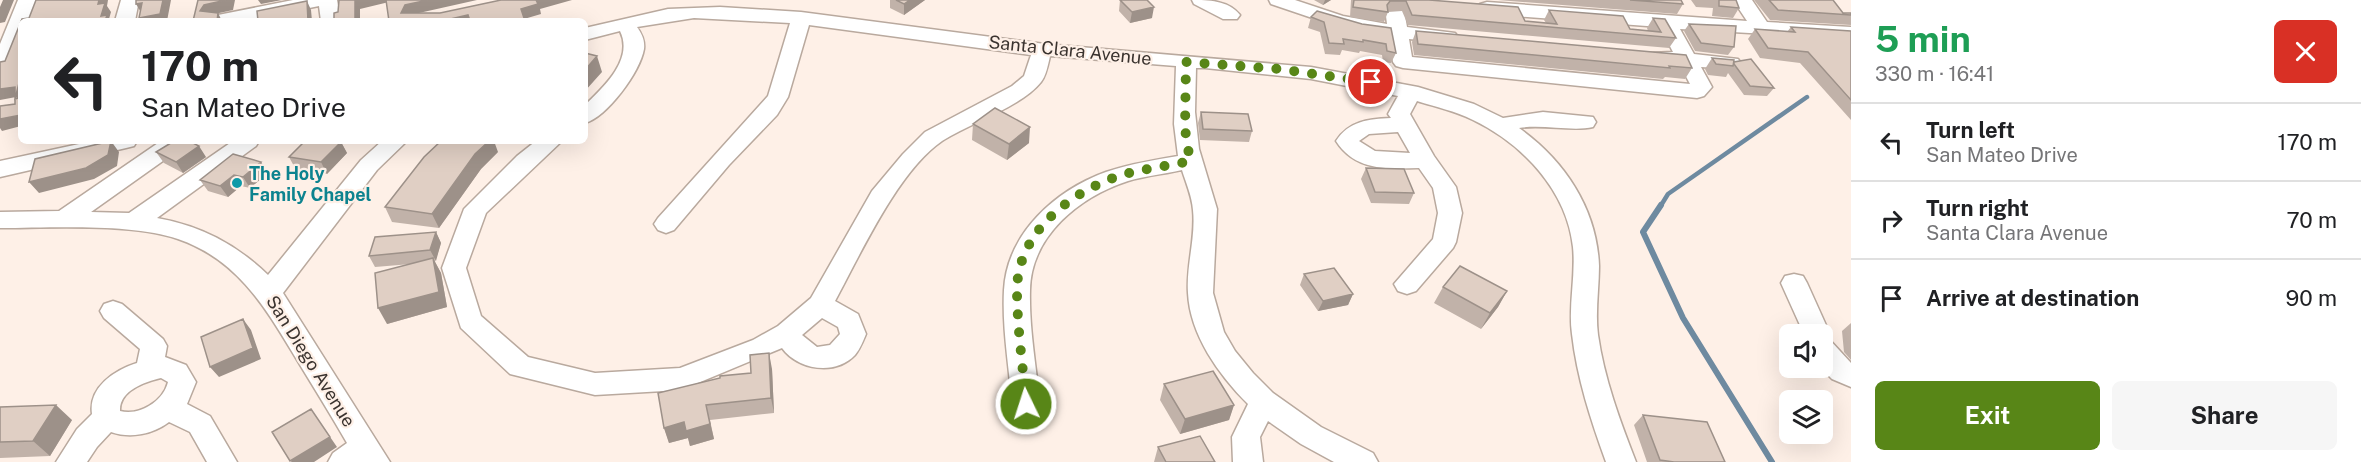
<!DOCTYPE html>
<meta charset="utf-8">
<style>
:root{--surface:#fff;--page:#f6f6f6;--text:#202124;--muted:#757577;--line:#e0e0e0;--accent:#588617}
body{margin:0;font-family:"Public Sans",sans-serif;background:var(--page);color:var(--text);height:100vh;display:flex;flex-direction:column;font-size:22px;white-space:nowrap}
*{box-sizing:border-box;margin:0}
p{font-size:20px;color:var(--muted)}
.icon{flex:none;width:33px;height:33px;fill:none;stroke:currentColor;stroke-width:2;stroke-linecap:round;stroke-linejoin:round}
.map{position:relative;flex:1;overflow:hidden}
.drawer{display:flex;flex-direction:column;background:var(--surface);width:510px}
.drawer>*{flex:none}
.banner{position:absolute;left:18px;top:18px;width:570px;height:126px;border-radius:9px;box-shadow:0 6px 24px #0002;background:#fff;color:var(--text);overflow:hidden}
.fabs{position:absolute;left:1779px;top:324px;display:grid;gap:12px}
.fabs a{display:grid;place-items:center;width:54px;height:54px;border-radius:9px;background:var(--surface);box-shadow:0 6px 24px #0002;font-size:30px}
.pin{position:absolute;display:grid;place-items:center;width:51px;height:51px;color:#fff;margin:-26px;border:3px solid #fff;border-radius:50%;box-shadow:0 2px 6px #0007}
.me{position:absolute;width:66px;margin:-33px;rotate:356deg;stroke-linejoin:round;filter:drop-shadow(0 0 4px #0008)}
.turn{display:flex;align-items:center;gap:21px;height:126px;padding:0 24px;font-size:27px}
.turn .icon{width:78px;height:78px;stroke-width:2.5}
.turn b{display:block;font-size:42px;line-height:51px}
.round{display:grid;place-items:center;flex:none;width:63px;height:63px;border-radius:9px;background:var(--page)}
.headline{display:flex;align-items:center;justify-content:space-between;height:102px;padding:0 24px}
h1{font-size:36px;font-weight:700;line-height:45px;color:#1e9e55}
.button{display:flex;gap:12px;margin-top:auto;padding:12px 24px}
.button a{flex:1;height:69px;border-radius:9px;background:var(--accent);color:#fff;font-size:24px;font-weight:700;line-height:69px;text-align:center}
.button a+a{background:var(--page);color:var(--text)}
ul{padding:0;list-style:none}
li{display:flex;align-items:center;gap:18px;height:78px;padding:0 24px;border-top:2px solid var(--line)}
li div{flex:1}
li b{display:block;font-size:22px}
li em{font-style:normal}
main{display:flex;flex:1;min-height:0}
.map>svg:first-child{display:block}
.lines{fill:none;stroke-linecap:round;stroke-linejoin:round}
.stream-far1{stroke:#6e8aa0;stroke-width:4.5}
.stream{stroke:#6e8aa0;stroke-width:6}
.minor-casing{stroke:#b9a99e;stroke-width:3}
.minor{fill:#fff;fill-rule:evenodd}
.wall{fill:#c1b2a9}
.shaded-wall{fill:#9d9189}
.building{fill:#e0cfc4;stroke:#9d9189;stroke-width:1.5}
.route{stroke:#588617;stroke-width:10;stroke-dasharray:0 18}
.culture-dot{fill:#0f9aa8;stroke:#fef0e7;stroke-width:2}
.labels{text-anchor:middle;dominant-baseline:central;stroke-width:4.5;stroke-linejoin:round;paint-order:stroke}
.street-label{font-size:18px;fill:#3a332f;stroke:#fef0e7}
.culture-label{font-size:18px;font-weight:bold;fill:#0d838f;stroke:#fef0e7;text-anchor:start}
</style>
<main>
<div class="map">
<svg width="1851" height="462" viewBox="0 0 1851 462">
<rect width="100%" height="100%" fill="#fef0e7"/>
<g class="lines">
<path class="stream-far1" d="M1660 207 1668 194 1807 97"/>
<path class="stream" d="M1661 205 1643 232 1683 318 1772 462"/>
<g class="minor-casing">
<path id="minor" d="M18 0H36L29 21H21C21 38 19 55 9 69L0 71V44Z
M121 0H139L135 21H115Z
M293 0H337L341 21H321L319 6 246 21H208L211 17 218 15Z
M1192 0C1208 0 1228 0 1240 15L1237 19H1223L1194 4Z
M1269 0H1295L1343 16 1387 24 1384 0H1402L1407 27 1455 33 1458 37 1455 41 1448 43 1409 39 1412 57 1690 84 1680 65 1649 61 1646 57 1649 53 1673 52 1660 27 1487 14 1480 12 1477 8 1480 4 1487 2 1747 21 1733 0H1752L1767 22 1851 27V39L1680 29 1694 54 1738 59 1741 63 1738 67 1731 69 1701 67 1712 87 1704 96 1697 98 1403 68 1396 66 1393 62 1389 36 1333 25 1271 4Z
M720 7 801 12 1045 44 1311 67 1418 87 1474 104 1503 118 1543 112 1593 117 1596 122 1593 127C1573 132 1543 124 1519 128 1565 161 1597 209 1599 266 1599 289 1595 312 1598 335 1604 378 1620 421 1636 462H1606C1591 421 1577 378 1572 334 1568 306 1576 276 1573 247 1567 191 1523 144 1473 120 1455 111 1436 107 1417 101L1410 114 1434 156 1456 187 1462 213 1456 242 1453 248 1416 291 1407 294 1398 291 1394 284 1433 239 1438 213 1433 188 1419 168C1387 169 1355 171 1336 141 1349 121 1368 119 1391 118L1388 114 1398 96 1311 79 1205 68H1196L1195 112 1199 149 1217 209 1213 293 1224 332 1235 351 1253 373 1273 393 1321 427 1373 453 1378 462H1334L1301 444 1268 421 1260 437 1263 462H1233L1232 437 1248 404C1219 375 1190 335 1188 293 1186 265 1196 238 1193 210 1192 196 1186 183 1182 170 1164 174 1145 176 1128 181 1079 197 1031 236 1030 290 1029 328 1036 366 1040 404L1036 412 1026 416 1016 412 1012 404C1009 366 1002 328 1004 290 1007 233 1056 190 1106 172 1129 164 1154 160 1178 156L1174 124 1176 66 1050 56C1048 65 1046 76 1041 82 1021 107 970 123 942 141 898 171 860 255 835 301L858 314 866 334C863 341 860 349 855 355 835 376 798 370 782 348L681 390 595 395 510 374 461 328 442 268 464 209 517 156 536 141H562L486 213 466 268 481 316 528 357 595 373 680 368 753 340 778 326 811 298 872 191 903 154 925 132 1012 86 1024 76 1031 55 809 25 788 97 777 115 729 165 674 230 666 233 658 230 654 224 658 218 768 96 790 23 694 18 637 27C642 34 645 40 644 49 640 72 607 117 585 123V105C604 87 634 59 620 31L585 40V28L668 9ZM1398 132 1410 153 1375 151 1359 141 1369 134ZM822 318 838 327 840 334 830 345 817 347 802 335Z
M93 141H137L134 146 126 148 0 177V161Z
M161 141H187L184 146 91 212 129 213 233 141H259L256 146 157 218C201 226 236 244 268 275L361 160 382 141H407L377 170 283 293 390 462H328L333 453 347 443C331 415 314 388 297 360 266 309 239 260 178 239 131 223 50 228 0 228V212L59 211Z
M1794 274 1803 276 1807 283 1830 334 1828 338 1851 363V387L1832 379 1821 368 1822 334H1804L1781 283 1785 276Z
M113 301 122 304 163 339 167 346 165 357 186 365 196 382 187 404 210 416 237 462H207L190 432 169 422C153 434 131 439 111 432L97 447 87 462H56L77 429 92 414C88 387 115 370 137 363L140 349 104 318 100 311 104 304ZM161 378 168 382C163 402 139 416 120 411 119 391 144 382 161 378Z"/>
</g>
<use href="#minor" class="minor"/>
</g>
<path class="wall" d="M890 0H925L904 15 890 8Z
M1120 0 1152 18 1130 23 1119 11Z
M1314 0H1331L1323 5Z
M1351 0H1429L1525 21 1546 23 1544 20 1549 10 1630 29 1648 31 1647 28 1653 18 1676 38 1669 48 1408 25 1402 11 1388 12 1384 22 1350 17Z
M1498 0H1681L1683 4 1677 14Z
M1691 0H1736L1739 8 1733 18 1712 16 1713 8 1696 7Z
M1754 0H1833L1843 13H1851V25L1770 20Z
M1311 17 1362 24 1396 53 1391 63 1383 62 1382 55 1360 51 1359 53 1342 50 1340 55 1325 54 1320 32 1308 28Z
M1689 24 1734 47 1728 55 1695 51 1684 31Z
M1791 27 1851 31V120L1800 63 1760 58 1748 39 1755 29 1787 32Z
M1416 31 1692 68 1685 79 1665 77 1663 79 1414 55 1412 42Z
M1712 58 1734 62 1774 88 1767 96 1744 95 1728 73 1726 77 1708 75 1705 69Z
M1201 112 1252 131 1249 142 1200 140 1198 123Z
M973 124 1029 143 1007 160 972 140Z
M341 142 347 153 327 174 295 168 289 157Z
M156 152 206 157 183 173 164 163Z
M498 152 481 169 439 228 392 222 385 207Z
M261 162 268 173 250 188 241 186 228 197 208 191 200 180Z
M1366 168 1414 193 1409 204 1371 203 1361 179Z
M436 232 441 243 435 262 441 273 447 307 387 324 411 264 375 267 369 256Z
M1304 274 1353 294 1348 305 1318 311 1300 285Z
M1443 287 1507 291 1498 307 1481 329 1434 303Z
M1851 323V360L1844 352 1842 331Z
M772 369 774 413 710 420 714 439 690 446 688 438 669 443 664 428 751 373Z
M1164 384 1234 405 1229 420 1180 434 1160 400Z
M0 407 72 420 50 456 0 458Z
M1643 415 1725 462H1647L1634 425Z
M1158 447 1215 462H1154Z"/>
<path class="shaded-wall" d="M3 0H14L5 22 0 23V7Z
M99 0H108L107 6 111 12 109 19 111 21H104L101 16 98 4Z
M141 0 149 13 142 14 136 4Z
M163 0H171L167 21H141L139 18Z
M226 0H235L233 10 210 15 200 11 204 5Z
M258 0H282L261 4Z
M355 0H388L389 2 360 9V21H355Z
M428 0H477L410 15 401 13 405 5Z
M536 0H572L540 9 541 14 524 19 521 9Z
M910 0H925L904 15V4Z
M1325 0H1331L1323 5Z
M307 1 311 10 312 21H308Z
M1154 7 1152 18 1130 23 1132 12Z
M218 13 222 21H217Z
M468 15 470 21H442Z
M597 56 602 72 585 91V70Z
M21 75V105L16 97 0 100V89Z
M21 115V126L2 131 0 128V119Z
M1030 127 1029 143 1007 160 1009 144Z
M111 141 119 152 117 166 94 179 39 193 29 182Z
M489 141H494L498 152 481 169 439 228 432 214 475 154Z
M341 142 347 153 327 174 321 162Z
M199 146 206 157 183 173 176 162Z
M261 162 268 173 250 188 243 177Z
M234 175 241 186 228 197 220 186Z
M436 232 441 243 436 261 430 250Z
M433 258 441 273 447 307 387 324 378 308Z
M1507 291 1498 307 1481 329 1490 313Z
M1353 294 1348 305 1318 311 1323 301Z
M243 319 251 330 261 359 219 377 210 367Z
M769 353 772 369 774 413 771 398Z
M56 405 72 420 50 456 33 441Z
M706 405 714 439 690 446 688 438 669 443 664 428Z
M1234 405 1229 420 1180 434 1185 419Z
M311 409 337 447 314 462H291Z"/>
<path class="building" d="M36 0H99L98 4 105 3 101 16 107 15 105 21H21V75L15 99 21 97V115L0 119V106L15 104V87L0 89V62L5 61 22 19 29 18Z
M136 0H163L160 14 139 18 142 3 136 4Z
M198 0H226L204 5 200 11 218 13 217 21H193Z
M339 0H355V21H334V13L338 12Z
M386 0H428L405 5 401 13H440L501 0H536L538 4 521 9 525 21H470L468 15 442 21H389Z
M896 0H910L904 4Z
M1120 0H1147L1154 7 1132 12Z
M1354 0H1429L1518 7 1525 21 1557 24 1549 10 1623 16 1630 29 1661 32 1653 18 1665 19 1676 38 1412 15 1406 1H1390L1387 5 1388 12 1353 7Z
M1630 0H1681L1683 4Z
M1719 0H1736L1739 8 1719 6Z
M1769 0H1833L1843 13H1851V15L1778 10Z
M307 1 308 21H258L257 11Z
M1317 11 1362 24 1391 28 1396 53 1387 51 1386 44 1363 40V42L1343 39 1344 44 1329 43 1324 22 1311 17Z
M1689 24 1736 26 1734 47 1701 43Z
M1791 27 1851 31V100L1808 52 1768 48 1755 29 1795 32Z
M1416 31 1686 55 1692 68 1669 66 1670 68 1418 44Z
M585 53 597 56 585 70Z
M1712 58 1734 60 1733 66 1716 64Z
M1751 59 1774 88 1750 86 1734 64V62Z
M995 108 1030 127 1009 144 973 124Z
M1201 112 1248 114 1252 131 1203 129Z
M111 141 108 155 86 168 29 182 35 159Z
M174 141H189L199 146 176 162 156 152Z
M305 141H337L341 142 321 162 289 157Z
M441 141H489L475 154 432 214 385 207 424 157Z
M233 154 261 162 243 177 234 175 220 186 200 180Z
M1366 168 1404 169 1414 193 1375 192Z
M436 232 430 250 369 256 375 237Z
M433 258 439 292 378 308 375 273Z
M1460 266 1507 291 1490 313 1443 287Z
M1334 268 1353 294 1323 301 1304 274Z
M243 319 253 348 210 367 201 337Z
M769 353 771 398 706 405 710 424 686 431 684 422 664 428 658 393 720 378V376L751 373 750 355Z
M1213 371 1234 405 1185 419 1164 384Z
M56 405 33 441 0 442V407Z
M311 409 330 437 290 461 272 432Z
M1643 415 1707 422 1725 462H1674L1660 460Z
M1200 436 1215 462H1166L1158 447Z"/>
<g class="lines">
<path class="route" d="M1026 404C1023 366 1017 327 1017 289 1018 234 1066 196 1113 178 1137 169 1165 167 1190 161L1185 129 1186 62 1279 69 1371 82"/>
</g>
<circle class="culture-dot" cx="237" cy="183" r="6"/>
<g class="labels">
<g class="street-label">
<text transform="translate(1070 50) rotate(6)">Santa Clara Avenue</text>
<text transform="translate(311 361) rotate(58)">San Diego Avenue</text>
</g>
<g class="culture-label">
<text x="249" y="173">The Holy<tspan x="249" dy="21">Family Chapel</tspan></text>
</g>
</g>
</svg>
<div class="fabs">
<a><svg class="icon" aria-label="sound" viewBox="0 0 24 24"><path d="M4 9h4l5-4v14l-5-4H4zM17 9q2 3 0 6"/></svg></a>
<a><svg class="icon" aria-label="layers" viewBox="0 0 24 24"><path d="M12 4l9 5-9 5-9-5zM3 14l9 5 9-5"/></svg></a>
</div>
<div class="pin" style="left:1371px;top:82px;background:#d93025"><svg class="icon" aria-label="arrive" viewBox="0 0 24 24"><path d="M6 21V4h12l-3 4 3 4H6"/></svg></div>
<svg class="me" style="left:1026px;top:404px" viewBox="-20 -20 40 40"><circle r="17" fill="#588617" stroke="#fff" stroke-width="3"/><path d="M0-11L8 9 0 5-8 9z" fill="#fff"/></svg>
<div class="banner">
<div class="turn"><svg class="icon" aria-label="left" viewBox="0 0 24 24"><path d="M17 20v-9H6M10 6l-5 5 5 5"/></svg><div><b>170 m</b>San Mateo Drive</div></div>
</div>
</div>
<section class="drawer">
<div class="headline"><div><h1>5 min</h1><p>330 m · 16:41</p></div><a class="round" style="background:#d93025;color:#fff"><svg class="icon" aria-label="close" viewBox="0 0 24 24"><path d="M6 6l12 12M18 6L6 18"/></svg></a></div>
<ul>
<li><svg class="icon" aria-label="left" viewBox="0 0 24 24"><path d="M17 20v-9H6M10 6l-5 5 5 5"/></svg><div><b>Turn left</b><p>San Mateo Drive</p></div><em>170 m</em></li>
<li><svg class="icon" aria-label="right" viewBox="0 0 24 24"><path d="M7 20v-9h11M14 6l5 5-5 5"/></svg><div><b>Turn right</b><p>Santa Clara Avenue</p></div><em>70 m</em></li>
<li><svg class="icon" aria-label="arrive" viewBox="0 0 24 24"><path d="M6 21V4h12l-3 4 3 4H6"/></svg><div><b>Arrive at destination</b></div><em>90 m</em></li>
</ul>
<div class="button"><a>Exit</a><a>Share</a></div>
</section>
</main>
